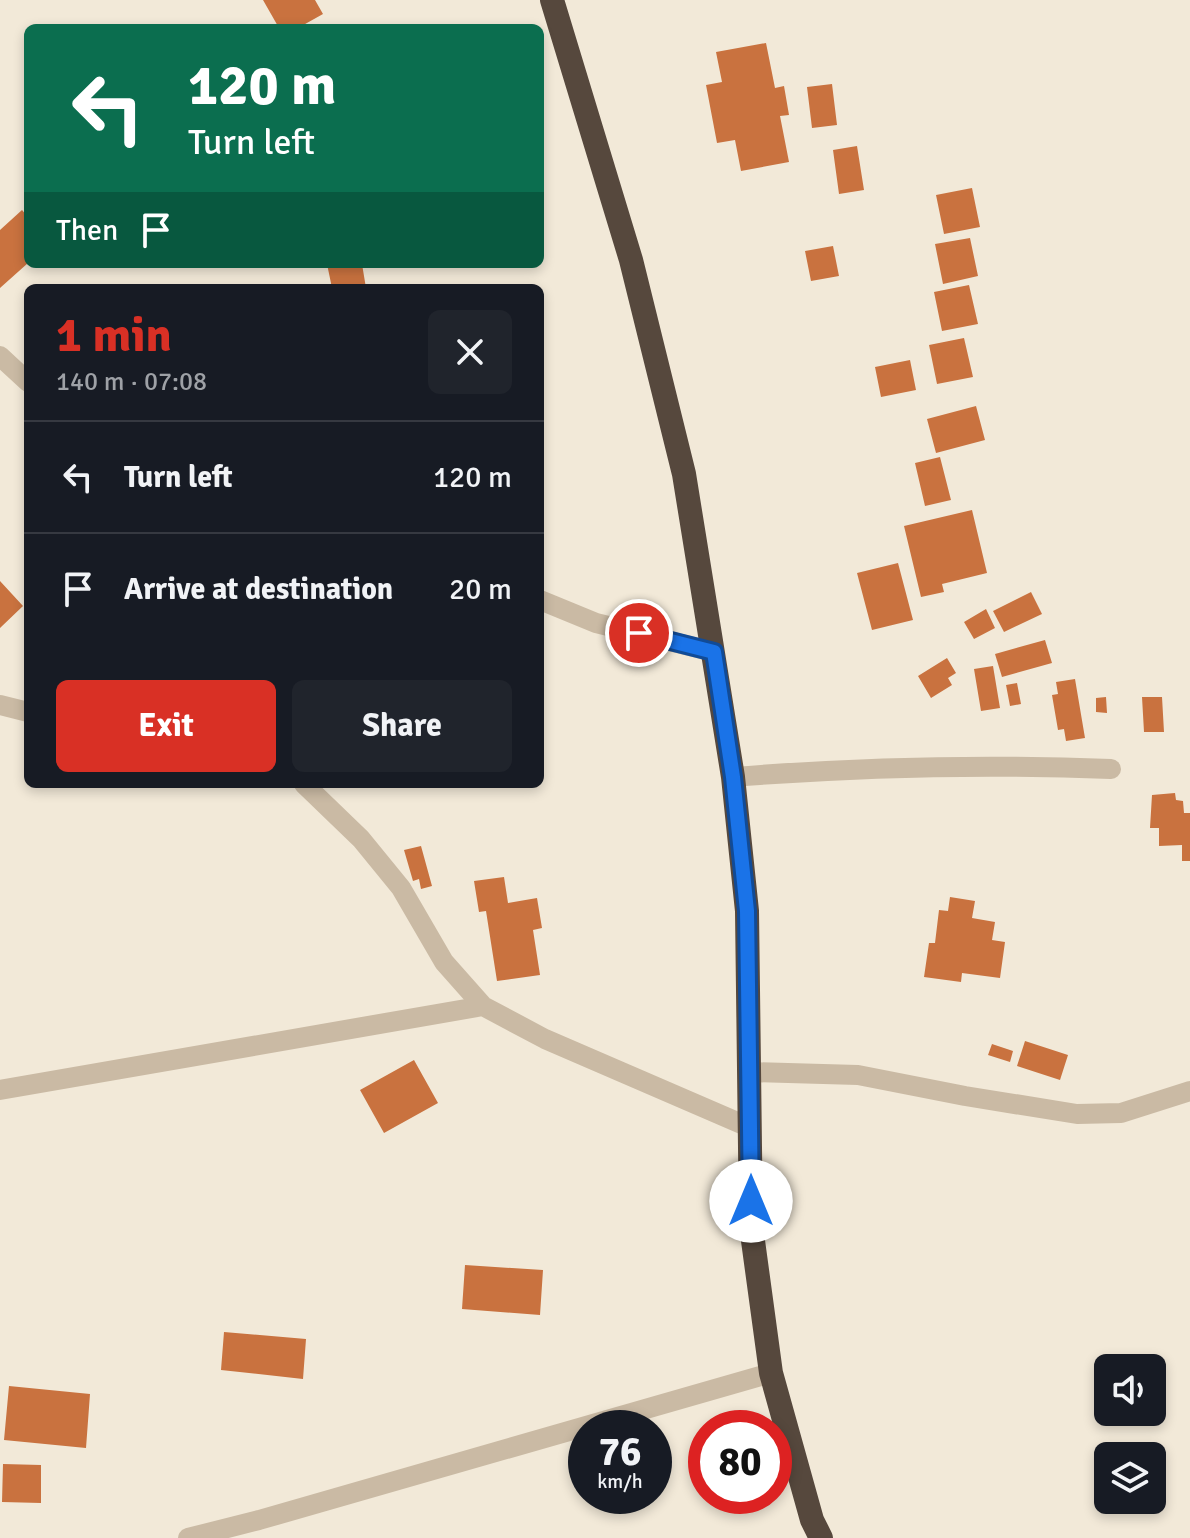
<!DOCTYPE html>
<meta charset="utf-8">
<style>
:root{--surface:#171b24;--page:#20242c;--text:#f1f3f6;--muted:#9ea1a6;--line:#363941;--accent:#d93025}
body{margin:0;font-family:Signika,sans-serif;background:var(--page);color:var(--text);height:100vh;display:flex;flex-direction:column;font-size:30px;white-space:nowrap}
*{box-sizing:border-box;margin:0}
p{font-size:26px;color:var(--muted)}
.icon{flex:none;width:44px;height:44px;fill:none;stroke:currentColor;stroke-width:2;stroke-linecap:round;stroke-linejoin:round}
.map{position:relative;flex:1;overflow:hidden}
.details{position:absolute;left:24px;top:284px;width:520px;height:504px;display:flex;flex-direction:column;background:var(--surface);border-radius:12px;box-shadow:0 4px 12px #0003}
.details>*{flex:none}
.top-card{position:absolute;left:24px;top:24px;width:520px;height:244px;border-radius:12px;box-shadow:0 4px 12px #0003;background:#0b6e4f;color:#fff;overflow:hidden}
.fabs{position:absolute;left:1094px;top:1354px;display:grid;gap:16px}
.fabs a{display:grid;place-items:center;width:72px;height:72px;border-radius:12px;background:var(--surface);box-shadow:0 4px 12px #0003;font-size:40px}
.speed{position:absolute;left:568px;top:1410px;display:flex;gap:16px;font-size:40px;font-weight:700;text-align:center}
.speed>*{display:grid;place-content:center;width:104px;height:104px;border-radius:50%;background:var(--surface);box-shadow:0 4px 12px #0003;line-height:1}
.speed small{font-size:20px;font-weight:400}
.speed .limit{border:12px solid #d22;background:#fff;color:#111}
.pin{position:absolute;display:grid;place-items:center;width:68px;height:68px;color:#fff;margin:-34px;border:4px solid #fff;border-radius:50%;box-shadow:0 2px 8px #0007}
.me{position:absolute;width:88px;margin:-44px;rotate:0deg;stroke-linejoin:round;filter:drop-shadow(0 0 6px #0008)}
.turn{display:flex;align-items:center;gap:28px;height:168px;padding:0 32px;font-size:36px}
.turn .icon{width:104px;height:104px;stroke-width:2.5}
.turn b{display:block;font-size:56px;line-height:68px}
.then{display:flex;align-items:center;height:76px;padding:0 32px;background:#0003;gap:16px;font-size:30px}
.round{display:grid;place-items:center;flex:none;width:84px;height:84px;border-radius:12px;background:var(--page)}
.head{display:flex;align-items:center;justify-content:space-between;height:136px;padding:0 32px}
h1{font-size:48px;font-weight:700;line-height:60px;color:var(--accent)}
.button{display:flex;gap:16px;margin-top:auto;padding:16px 32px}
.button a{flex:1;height:92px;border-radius:12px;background:var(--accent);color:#fff;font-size:32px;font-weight:700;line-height:92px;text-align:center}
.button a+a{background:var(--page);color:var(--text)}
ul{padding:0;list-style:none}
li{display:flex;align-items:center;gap:24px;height:112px;padding:0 32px;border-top:2px solid var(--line)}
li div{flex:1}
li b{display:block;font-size:30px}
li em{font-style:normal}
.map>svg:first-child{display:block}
.building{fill:#c9723f}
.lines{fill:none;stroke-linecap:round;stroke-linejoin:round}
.street{stroke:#cabaa4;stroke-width:20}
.highway{stroke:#56483d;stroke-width:24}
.route-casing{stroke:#114b97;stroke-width:20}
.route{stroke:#1a73e8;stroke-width:14}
</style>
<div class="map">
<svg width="1190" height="1538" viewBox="0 0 1190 1538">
<rect width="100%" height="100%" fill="#f2e9d8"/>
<path class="building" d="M263 0H315L323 14 298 28H279Z
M766 43 775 88 784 86 789 115 780 116 789 162 741 171 735 140 717 143 706 85 722 82 716 52Z
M832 84 837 125 812 128 807 87Z
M857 146 864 190 839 194 833 150Z
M972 188 980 227 944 234 936 195Z
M22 210 28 217V263L0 288V230Z
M970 238 978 276 943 284 935 244Z
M833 246 839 276 811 281 805 251Z
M327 264H362L366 288H332Z
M969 285 978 324 942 331 934 292Z
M964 338 973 377 937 384 929 345Z
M910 360 916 390 881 397 875 367Z
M976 406 985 440 936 453 927 419Z
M940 457 951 500 925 506 915 463Z
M972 510 987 573 942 584 944 592 921 597 904 526Z
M898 563 913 620 872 630 857 573Z
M0 581 23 606 0 628Z
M1031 592 1042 614 1004 632 993 611Z
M986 609 995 628 974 639 964 622Z
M1045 640 1052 663 1002 677 995 654Z
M947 658 956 673 948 678 952 685 931 698 918 676Z
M993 666 1000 708 981 711 974 669Z
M1075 679 1085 738 1066 741 1064 729 1058 730 1052 695 1058 694 1056 682Z
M1017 683 1021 704 1010 706 1006 685Z
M1106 697 1107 713 1096 712V698Z
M1142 697H1162L1164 732H1144Z
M1175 793 1176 800 1183 801 1184 813H1190V861H1182V845L1159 846V828H1150L1152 795Z
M421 846 432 886 421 889 419 879 413 881 404 850Z
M504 877 508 903 537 898 542 928 533 930 540 975 497 981 486 911 479 912 474 881Z
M950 897 975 901 972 918 995 922 992 940 1005 942 1000 978 962 973 961 982 924 977 929 943H935L939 910 948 911Z
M1025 1041 1068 1055 1060 1080 1017 1066Z
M992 1044 1013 1051 1010 1062 988 1055Z
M414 1060 438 1103 384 1133 360 1090Z
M465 1265 543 1270 540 1315 462 1309Z
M224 1332 306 1339 303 1379 221 1370Z
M9 1386 90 1394 86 1448 4 1440Z
M3 1464 41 1465V1503L2 1502Z"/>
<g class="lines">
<path class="street" d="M0 356 28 382
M540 600 596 623 714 652
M0 705 28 712
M733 777C859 767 985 764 1111 769
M304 784 361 839 401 888 444 962 483 1006 545 1039 751 1128
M750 1072 858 1075 965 1096 1077 1114 1121 1113 1190 1091
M0 1090 483 1006
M188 1538 259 1520 771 1373"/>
<path class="highway" d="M552 0 631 260 684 474 733 777 747 911 751 1226 771 1373 812 1520 821 1538"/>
</g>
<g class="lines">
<g class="route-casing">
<path id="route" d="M639 633 714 652 733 777 747 911 751 1201"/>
</g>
<use href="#route" class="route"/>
</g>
</svg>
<div class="fabs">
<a><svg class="icon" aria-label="sound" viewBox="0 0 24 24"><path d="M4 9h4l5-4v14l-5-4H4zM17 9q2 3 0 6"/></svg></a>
<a><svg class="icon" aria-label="layers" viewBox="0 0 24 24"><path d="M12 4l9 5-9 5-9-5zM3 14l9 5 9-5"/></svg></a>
</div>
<div class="speed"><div>76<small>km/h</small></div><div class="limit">80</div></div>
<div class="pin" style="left:639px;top:633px;background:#d93025"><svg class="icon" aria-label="arrive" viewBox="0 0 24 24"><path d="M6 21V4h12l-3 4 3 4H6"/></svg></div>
<svg class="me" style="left:751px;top:1201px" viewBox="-20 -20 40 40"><circle r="19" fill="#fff"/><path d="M0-13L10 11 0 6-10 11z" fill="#1a73e8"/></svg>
<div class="top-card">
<div class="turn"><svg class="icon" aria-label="left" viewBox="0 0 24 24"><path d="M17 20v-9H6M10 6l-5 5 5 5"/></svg><div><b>120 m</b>Turn left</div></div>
<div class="then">Then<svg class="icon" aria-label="arrive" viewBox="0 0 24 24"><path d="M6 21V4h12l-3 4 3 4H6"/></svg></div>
</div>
<section class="details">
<div class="head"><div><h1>1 min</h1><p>140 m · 07:08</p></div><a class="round"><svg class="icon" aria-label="close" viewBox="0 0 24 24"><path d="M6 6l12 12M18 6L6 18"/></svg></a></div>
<ul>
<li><svg class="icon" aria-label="left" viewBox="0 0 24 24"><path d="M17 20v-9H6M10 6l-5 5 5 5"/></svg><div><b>Turn left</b></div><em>120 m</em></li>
<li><svg class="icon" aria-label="arrive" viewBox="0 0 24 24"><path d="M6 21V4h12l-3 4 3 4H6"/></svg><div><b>Arrive at destination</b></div><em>20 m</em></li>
</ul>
<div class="button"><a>Exit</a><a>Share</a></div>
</section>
</div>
